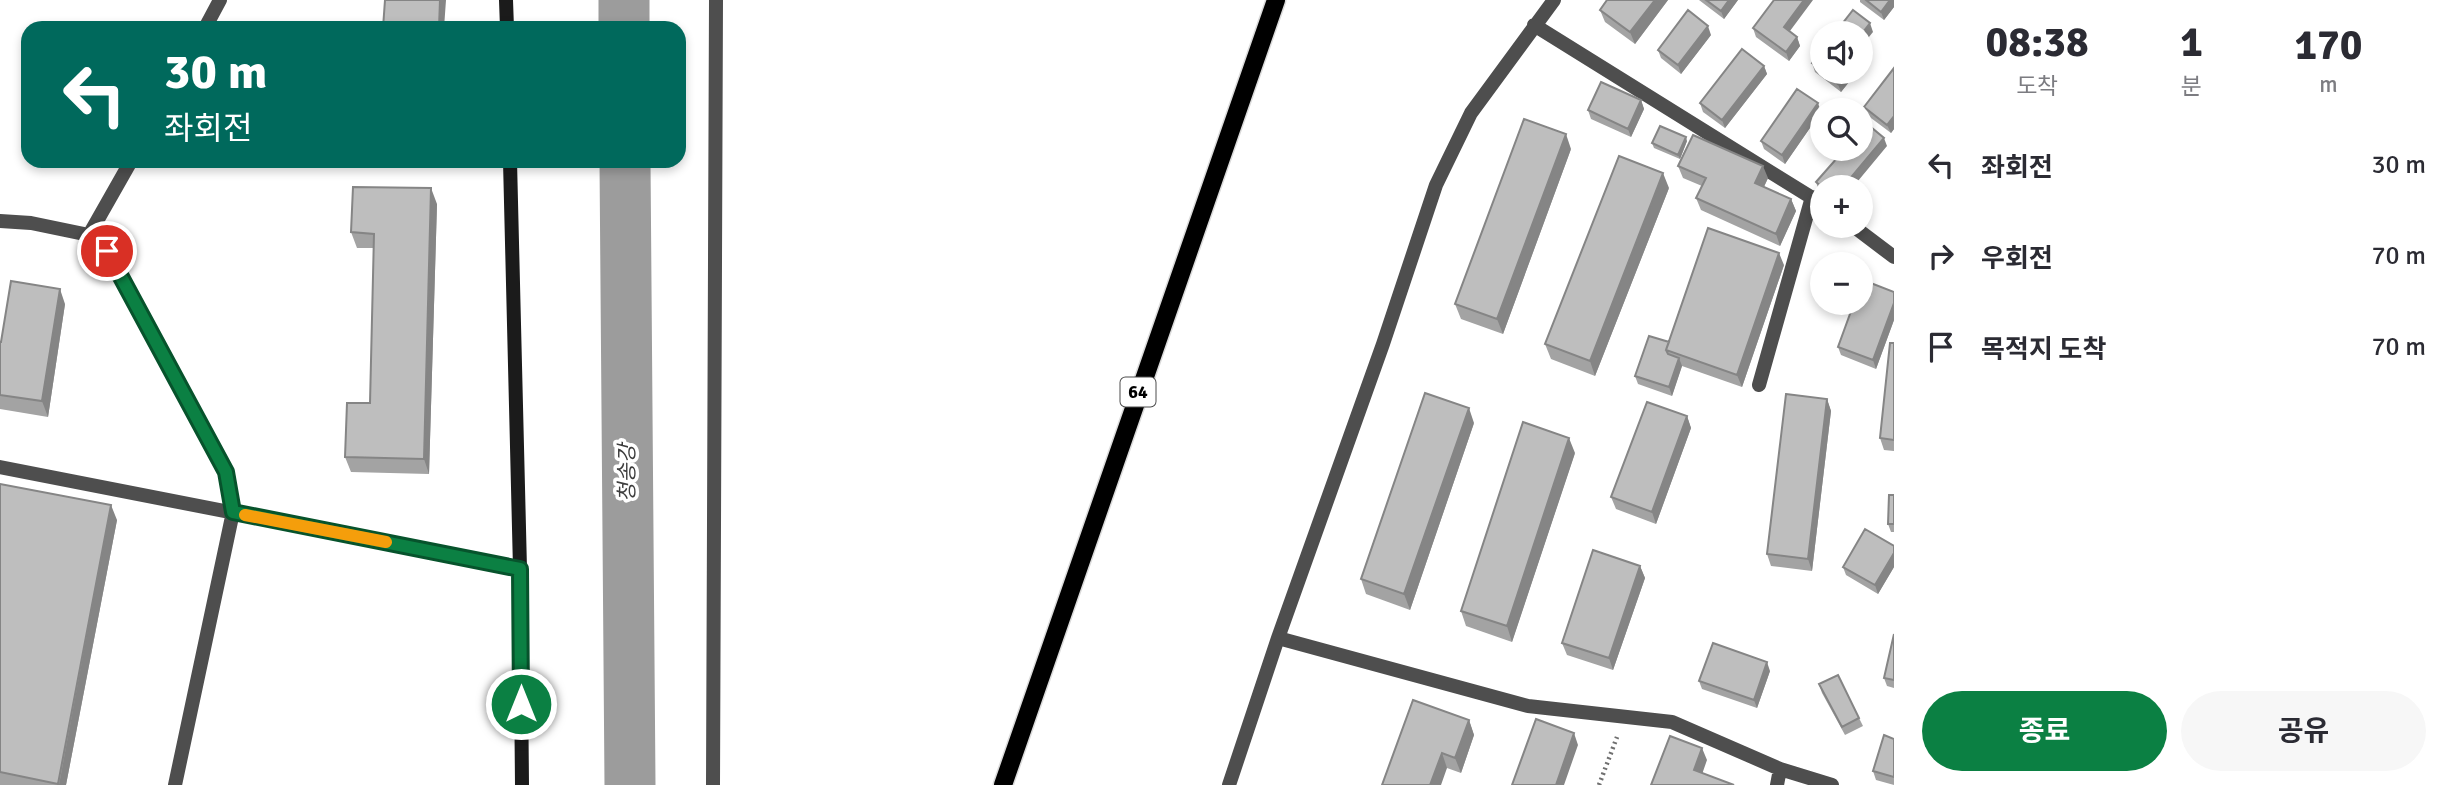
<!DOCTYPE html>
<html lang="ko">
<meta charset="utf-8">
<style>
:root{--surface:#fff;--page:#f7f7f7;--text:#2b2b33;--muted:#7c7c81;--accent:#0b8043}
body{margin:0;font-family:Signika,"Noto Sans KR",sans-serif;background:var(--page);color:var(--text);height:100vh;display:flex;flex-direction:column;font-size:26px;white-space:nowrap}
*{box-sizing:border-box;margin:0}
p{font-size:23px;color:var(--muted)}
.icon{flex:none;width:38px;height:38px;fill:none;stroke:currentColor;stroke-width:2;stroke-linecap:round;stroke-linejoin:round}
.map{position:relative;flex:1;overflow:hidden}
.panel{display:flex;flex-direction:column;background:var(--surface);width:560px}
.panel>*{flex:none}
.top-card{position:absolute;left:21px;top:21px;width:665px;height:147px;border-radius:21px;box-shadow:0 4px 10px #0003;background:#00695c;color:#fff;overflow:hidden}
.controls{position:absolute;left:1810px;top:21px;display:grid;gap:14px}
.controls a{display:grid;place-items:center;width:63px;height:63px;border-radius:50%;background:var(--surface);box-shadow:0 4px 10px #0003;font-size:35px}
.pin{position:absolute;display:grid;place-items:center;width:60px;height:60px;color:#fff;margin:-30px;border:4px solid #fff;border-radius:50%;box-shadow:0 2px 7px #0007}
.me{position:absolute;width:77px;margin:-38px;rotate:0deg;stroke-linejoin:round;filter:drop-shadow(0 0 5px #0008)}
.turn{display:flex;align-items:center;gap:24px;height:147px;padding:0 28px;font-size:32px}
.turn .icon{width:91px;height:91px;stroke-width:2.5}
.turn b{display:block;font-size:49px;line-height:60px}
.eta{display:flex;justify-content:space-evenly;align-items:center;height:119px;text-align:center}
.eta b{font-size:42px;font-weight:700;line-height:49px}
.primary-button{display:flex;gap:14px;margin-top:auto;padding:14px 28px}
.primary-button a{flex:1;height:80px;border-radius:42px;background:var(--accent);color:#fff;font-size:28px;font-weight:700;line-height:80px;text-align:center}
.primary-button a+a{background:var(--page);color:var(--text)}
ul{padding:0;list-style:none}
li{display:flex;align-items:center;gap:21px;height:91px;padding:0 28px}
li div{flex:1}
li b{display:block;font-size:26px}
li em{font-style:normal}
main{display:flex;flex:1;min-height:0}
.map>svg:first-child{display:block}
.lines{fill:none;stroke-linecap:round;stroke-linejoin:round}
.river{stroke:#9c9c9c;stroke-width:51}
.primary-casing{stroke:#dbdbdb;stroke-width:21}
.path{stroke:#707070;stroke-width:4.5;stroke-dasharray:2 3.5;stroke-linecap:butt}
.street{stroke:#4e4e4e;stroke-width:14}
.secondary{stroke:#1b1b1b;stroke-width:14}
.primary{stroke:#000;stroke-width:18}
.wall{fill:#a3a3a3}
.shaded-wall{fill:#858585}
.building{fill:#bebebe;stroke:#858585;stroke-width:2}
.route-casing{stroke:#07532c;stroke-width:18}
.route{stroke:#0b8043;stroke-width:12}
.slow{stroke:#f59e0b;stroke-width:12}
.labels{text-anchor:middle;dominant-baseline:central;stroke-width:7;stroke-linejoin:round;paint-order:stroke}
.shield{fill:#fff;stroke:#4c4c4c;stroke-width:2}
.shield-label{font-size:18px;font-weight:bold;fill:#000}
.water-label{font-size:21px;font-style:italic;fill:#3d3d3d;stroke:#fff}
</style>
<main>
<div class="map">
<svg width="1894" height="785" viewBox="0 0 1894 785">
<rect width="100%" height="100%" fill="#fff"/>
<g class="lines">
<path class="river" d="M624 0V28
M625 161 630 785"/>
<g class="primary-casing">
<path id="primary" d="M1003 785 1276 0"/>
</g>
<path class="path" d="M1599 785 1617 737"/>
<path class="street" d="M1534 25 1822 204
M205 28 220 0
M0 221 31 223 89 235 107 251 226 473 233 512 175 785
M1853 226 1894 257
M89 235 131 161
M1759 385 1812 197
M0 467 520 569
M1278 638 1528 706 1672 722 1780 769 1832 785
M713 785 716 0
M1229 785 1278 638 1383 344 1436 185 1471 113 1554 0
M1777 785 1780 769"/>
<path class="secondary" d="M506 0 507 28
M510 161 520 569 522 785"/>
<use href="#primary" class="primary"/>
</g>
<path class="wall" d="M1607 0H1668L1635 44 1605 22 1600 10Z
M1699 0H1738L1724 19Z
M1860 0H1894V7L1884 20 1860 2Z
M1753 28 1790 31 1797 37 1800 46 1789 61 1756 37Z
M1711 35 1681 74 1661 58 1658 50Z
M1822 51V72H1857L1841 92 1815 72 1812 63Z
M1764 66 1767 74 1725 128 1703 112 1700 103Z
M1894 68V129L1891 133 1867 115 1864 107Z
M1641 100 1644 109 1631 137 1591 119 1588 110Z
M1821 112 1785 164 1764 149 1761 141Z
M1687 141 1680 159 1654 148 1652 143Z
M1887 146 1822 187V193L1819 191 1816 182Z
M1571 149 1503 334 1461 319 1455 304Z
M1678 166 1768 178 1764 187 1791 199 1796 211 1780 246 1701 210 1696 198 1702 186 1683 178Z
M1669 188 1595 376 1551 359 1545 344Z
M437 204 429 474 351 472 345 457 370 403 374 248H357L351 232Z
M1784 265 1742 387 1682 366 1672 396 1638 384 1635 376 1669 342Z
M1894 292V320L1876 369 1841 355 1838 347Z
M65 304 48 417 0 409V342Z
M1894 343V451L1884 450 1880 438Z
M1827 399 1831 411 1812 571 1771 566 1767 554Z
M1687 416 1691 428 1656 524 1616 509 1611 497Z
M1474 423 1410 610 1366 594 1361 579Z
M1575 453 1512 642 1466 626 1461 611Z
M0 484 117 520 66 785H0Z
M1894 495V532H1891L1888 524Z
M1894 546V567L1878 594 1846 575 1843 567Z
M1640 566 1645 578 1613 670 1567 655 1562 643Z
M1894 634V688L1887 686 1884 678Z
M1770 671 1757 708 1702 689 1699 681Z
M1819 684 1859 718 1863 726 1845 735 1822 693Z
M1469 720 1474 735 1461 773 1447 768 1382 785Z
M1894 739V785L1876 780 1873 771Z"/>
<path class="shaded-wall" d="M440 0H446L444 28H439Z
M1655 0H1668L1635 44 1630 32Z
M1729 0H1738L1724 19 1721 11Z
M1804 0H1813L1787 35 1784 27Z
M1890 0H1894V7L1884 20 1881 12Z
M1870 23 1873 32 1860 48V36Z
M1708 26 1711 35 1681 74 1678 65Z
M1797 37 1800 46 1789 61 1786 52Z
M1764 66 1767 74 1725 128 1722 120Z
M1847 72H1857L1841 92 1838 84Z
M1641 100 1644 109 1631 137 1628 129Z
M1818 103 1821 112 1785 164 1782 155Z
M1894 116V129L1891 133 1887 125Z
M1566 134 1571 149 1503 334 1497 319Z
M1686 137 1687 141 1680 159 1678 155Z
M1884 138 1887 146 1853 187H1843Z
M1763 166 1768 178 1760 195 1755 183Z
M1663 173 1669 188 1595 376 1590 361Z
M431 188 437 204 429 474 424 459Z
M1791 199 1796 211 1780 246 1776 234Z
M1779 253 1784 265 1742 387 1737 375Z
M60 289 65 304 48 417 42 401Z
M1894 303V320L1876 369 1873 360Z
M1679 358 1682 366 1672 396 1669 387Z
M1827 399 1831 411 1812 571 1808 559Z
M1469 408 1474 423 1410 610 1404 594Z
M1687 416 1691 428 1656 524 1652 512Z
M1569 438 1575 453 1512 642 1507 626Z
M111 505 117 520 66 785H59Z
M1894 553V567L1878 594 1875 585Z
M1640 566 1645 578 1613 670 1609 658Z
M1767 662 1770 671 1757 708 1754 700Z
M1469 720 1474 735 1461 773 1455 758Z
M1574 733 1578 745 1564 785H1556Z
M1702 748 1707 760 1699 783 1694 770Z
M1442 753 1447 768 1441 785H1430Z"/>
<path class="building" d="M385 0H440L439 28H383Z
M1607 0H1655L1630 32 1600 10Z
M1706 0H1729L1721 11Z
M1774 0H1804L1784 27 1797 37 1786 52 1753 28Z
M1866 0H1890L1881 12Z
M1688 10 1708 26 1678 65 1658 50Z
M1853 10 1870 23 1860 36V33H1835Z
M1742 49 1764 66 1722 120 1700 103Z
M1822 51V71L1812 63Z
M1894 68V116L1887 125 1864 107Z
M1823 72H1847L1838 84Z
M1601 82 1641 100 1628 129 1588 110Z
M1797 89 1818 103 1782 155 1761 141Z
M1860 118 1884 138 1843 187H1822L1816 182 1845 149H1860Z
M1524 119 1566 134 1497 319 1455 304Z
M1660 126 1686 137 1678 155 1652 143Z
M1693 135 1763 166 1755 183 1791 199 1776 234 1696 198 1706 178 1678 166Z
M1619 156 1663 173 1590 361 1545 344Z
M353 187 431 188 424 459 345 457 347 403H370L374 234 351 232Z
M1708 228 1779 253 1737 375 1666 350Z
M1863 280 1894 292V303L1873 360 1838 347 1854 303H1860V287Z
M11 281 60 289 42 401 0 395V342H1Z
M1649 336 1669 342 1666 350 1668 354 1679 358 1669 387 1635 376Z
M1890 343H1894V440L1880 438Z
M1425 393 1469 408 1404 594 1361 579Z
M1786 394 1827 399 1808 559 1767 554Z
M1647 402 1687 416 1652 512 1611 497Z
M1523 422 1569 438 1507 626 1461 611Z
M0 484 111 505 58 784 0 772Z
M1889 495H1894V524H1888Z
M1865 529 1894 546V553L1875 585 1843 567Z
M1593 550 1640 566 1609 658 1562 643Z
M1894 634V680L1884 678Z
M1713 643 1767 662 1754 700 1699 681Z
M1838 675 1859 718 1842 727 1819 684Z
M1413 700 1469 720 1455 758 1442 753 1430 785H1382Z
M1536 719 1574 733 1556 785H1512Z
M1884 735 1894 739V777L1873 771Z
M1670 736 1702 748 1694 770 1734 785H1651Z"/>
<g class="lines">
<g class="route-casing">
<path id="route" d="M107 251 226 472 233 512 520 569 521 704"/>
</g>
<use href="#route" class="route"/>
<path class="slow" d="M245 515 386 542"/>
</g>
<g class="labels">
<rect class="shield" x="1120.5" y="377.5" width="35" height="29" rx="5"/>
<g class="shield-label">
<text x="1138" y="392">64</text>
</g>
<g class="water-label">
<text transform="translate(627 473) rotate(-90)">청송강</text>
</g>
</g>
</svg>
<div class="controls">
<a><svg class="icon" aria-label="sound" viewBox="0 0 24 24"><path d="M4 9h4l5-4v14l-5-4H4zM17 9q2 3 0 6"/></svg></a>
<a><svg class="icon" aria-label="search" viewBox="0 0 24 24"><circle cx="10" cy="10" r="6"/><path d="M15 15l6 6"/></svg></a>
<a>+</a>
<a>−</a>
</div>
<div class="pin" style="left:107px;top:251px;background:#d93025"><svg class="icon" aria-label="arrive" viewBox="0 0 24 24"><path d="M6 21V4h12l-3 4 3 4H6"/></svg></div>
<svg class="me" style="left:521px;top:704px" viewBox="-20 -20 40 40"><circle r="17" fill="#0b8043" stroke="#fff" stroke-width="3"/><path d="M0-11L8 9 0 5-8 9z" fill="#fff"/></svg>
<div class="top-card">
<div class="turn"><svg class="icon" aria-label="left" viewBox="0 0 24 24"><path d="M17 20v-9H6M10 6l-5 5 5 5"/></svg><div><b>30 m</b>좌회전</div></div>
</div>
</div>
<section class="panel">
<div class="eta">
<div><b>08:38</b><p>도착</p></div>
<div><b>1</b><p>분</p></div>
<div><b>170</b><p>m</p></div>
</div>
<ul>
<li><svg class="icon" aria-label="left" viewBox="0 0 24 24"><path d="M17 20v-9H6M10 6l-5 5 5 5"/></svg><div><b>좌회전</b></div><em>30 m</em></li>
<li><svg class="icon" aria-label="right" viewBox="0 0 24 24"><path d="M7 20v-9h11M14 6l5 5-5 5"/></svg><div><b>우회전</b></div><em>70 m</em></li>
<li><svg class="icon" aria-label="arrive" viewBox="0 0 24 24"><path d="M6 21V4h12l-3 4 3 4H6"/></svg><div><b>목적지 도착</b></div><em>70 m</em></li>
</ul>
<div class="primary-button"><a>종료</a><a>공유</a></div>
</section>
</main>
